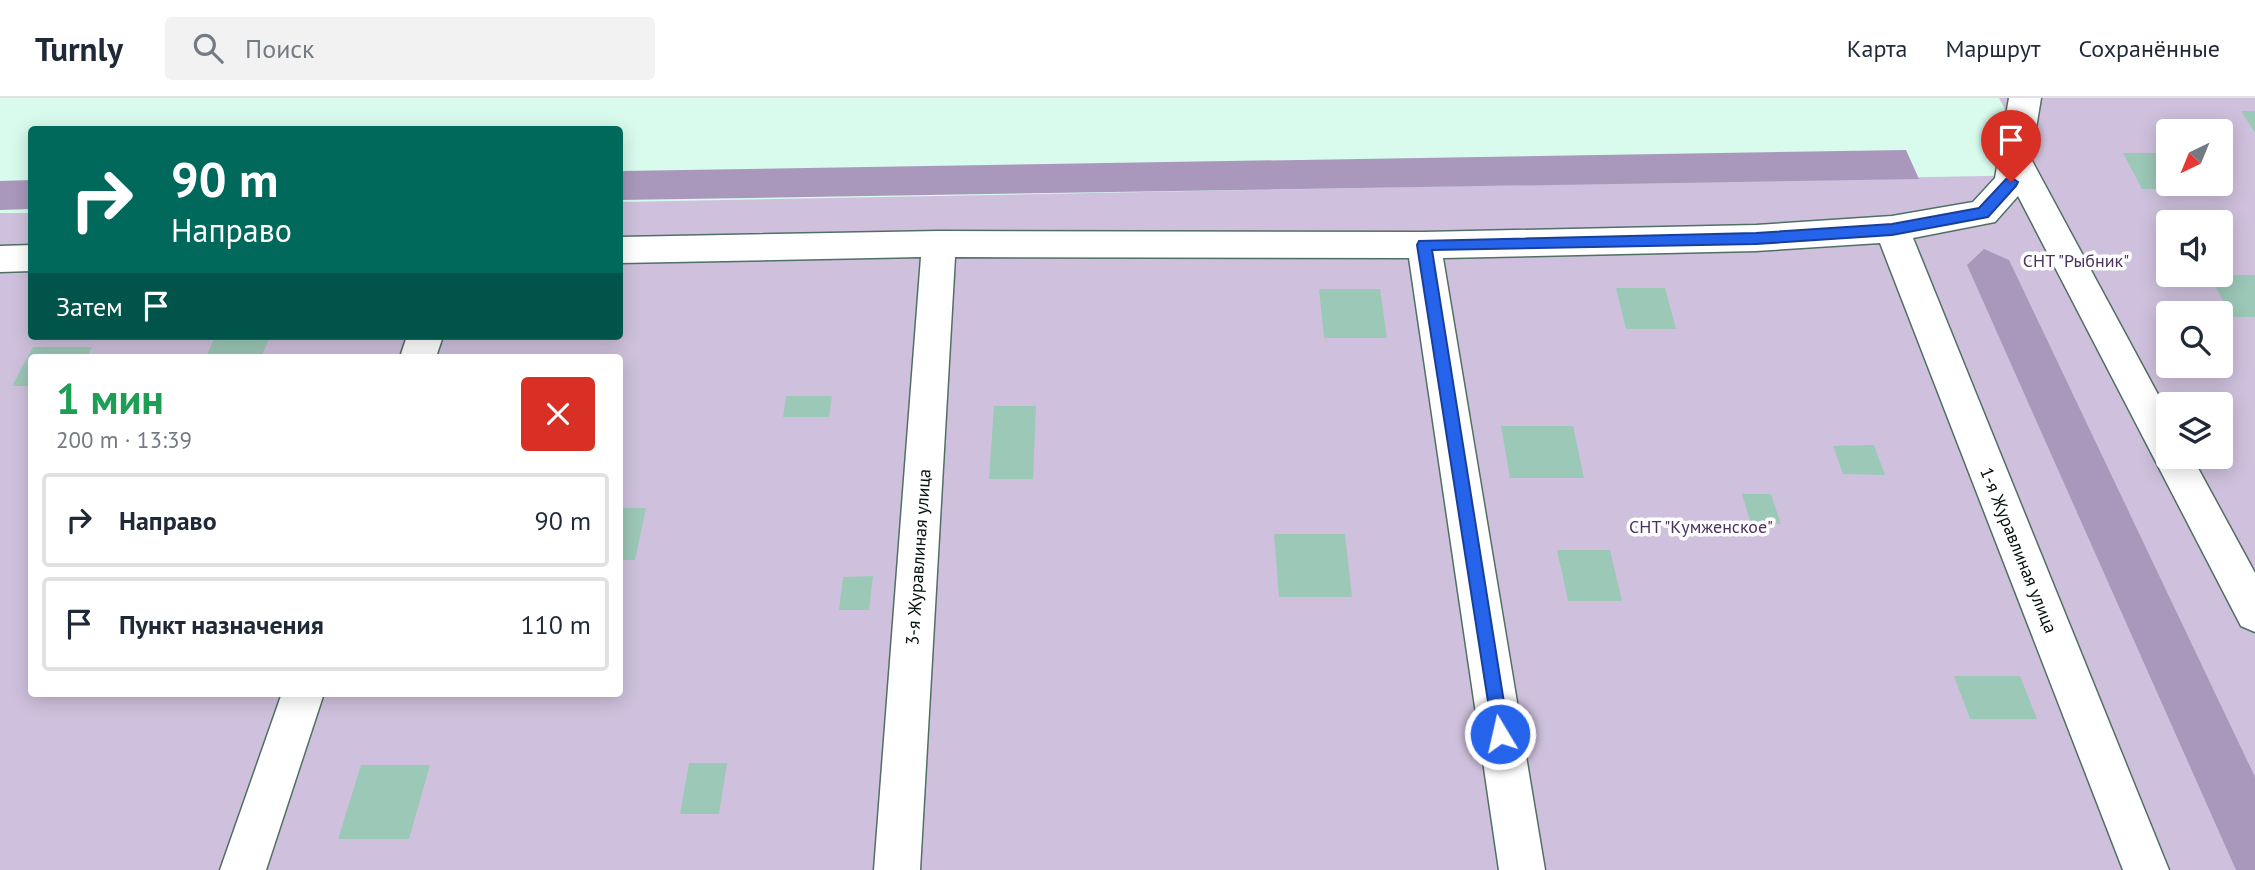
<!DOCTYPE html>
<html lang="ru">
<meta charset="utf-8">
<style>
:root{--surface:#fff;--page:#f2f2f3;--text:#1f2937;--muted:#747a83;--line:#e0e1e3}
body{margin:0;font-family:"PT Sans",sans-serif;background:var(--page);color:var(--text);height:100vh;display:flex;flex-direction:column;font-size:26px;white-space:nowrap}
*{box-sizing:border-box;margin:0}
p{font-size:23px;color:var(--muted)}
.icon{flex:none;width:38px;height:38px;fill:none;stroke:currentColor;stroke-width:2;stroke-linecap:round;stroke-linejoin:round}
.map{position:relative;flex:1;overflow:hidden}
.sheet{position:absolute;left:28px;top:256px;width:595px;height:343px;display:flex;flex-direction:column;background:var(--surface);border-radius:7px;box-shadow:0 4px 18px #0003}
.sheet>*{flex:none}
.guide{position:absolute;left:28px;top:28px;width:595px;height:214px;border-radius:7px;box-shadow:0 4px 18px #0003;background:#00695c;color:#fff;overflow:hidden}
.needle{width:46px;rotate:223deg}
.tools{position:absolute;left:2156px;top:21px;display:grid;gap:14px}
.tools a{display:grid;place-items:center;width:77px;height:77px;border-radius:7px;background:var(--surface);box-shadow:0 4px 18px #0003;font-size:35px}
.pin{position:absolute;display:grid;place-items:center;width:60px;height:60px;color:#fff;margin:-72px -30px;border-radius:50% 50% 50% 0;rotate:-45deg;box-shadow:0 0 7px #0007}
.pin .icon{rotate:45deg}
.me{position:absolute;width:77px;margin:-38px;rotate:351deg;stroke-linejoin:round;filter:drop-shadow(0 0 5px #0008)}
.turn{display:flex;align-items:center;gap:24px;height:147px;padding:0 28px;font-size:32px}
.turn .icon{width:91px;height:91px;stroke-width:2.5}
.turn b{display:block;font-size:49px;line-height:60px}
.then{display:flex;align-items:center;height:66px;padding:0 28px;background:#0003;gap:14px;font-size:26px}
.round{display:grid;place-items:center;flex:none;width:74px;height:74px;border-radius:7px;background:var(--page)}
.head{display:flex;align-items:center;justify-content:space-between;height:119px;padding:0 28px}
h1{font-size:42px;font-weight:700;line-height:52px;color:#1e9e55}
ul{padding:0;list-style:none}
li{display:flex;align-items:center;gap:21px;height:94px;margin:0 14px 10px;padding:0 14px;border:4px solid var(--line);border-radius:7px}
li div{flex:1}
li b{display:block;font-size:26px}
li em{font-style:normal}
header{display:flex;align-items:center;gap:42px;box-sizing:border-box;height:98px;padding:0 35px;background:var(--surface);border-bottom:2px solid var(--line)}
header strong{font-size:33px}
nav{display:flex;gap:38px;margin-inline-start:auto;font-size:24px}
.search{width:490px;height:63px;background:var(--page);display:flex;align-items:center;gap:18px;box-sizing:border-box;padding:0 24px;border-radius:7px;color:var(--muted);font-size:26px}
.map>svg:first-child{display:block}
.green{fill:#cfc1dd;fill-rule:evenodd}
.water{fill:#a998bb}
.building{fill:#9cc8b8}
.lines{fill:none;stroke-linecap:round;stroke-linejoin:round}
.minor-casing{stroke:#507064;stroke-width:3}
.minor{fill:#fff;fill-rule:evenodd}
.route{fill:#2563eb;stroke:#184099;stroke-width:2}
.labels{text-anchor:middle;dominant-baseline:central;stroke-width:7;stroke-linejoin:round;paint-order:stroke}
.park-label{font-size:18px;fill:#4a315f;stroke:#fff}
.street-label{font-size:18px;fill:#05100c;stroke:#fff}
</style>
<header>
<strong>Turnly</strong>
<div class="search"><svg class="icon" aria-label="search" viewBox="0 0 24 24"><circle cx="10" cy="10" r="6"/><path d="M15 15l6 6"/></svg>Поиск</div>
<nav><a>Карта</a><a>Маршрут</a><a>Сохранённые</a></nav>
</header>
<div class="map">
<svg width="2255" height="772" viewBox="0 0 2255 772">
<rect width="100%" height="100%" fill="#d8fbee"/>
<path class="green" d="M1999 0H2255V772H0V115H31L32 238H620V104L2040 77ZM2168 33H2221V86H2168ZM2168 124H2221V177H2168ZM2168 215H2221V268H2168ZM32 259H620V595H32ZM2168 306H2221V359H2168Z"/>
<path class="water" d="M1906 52 1919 81 620 102V73Z
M31 82V111L0 112V83Z
M1984 151 2009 162 2255 679V772H2236L1967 167Z"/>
<path class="building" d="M2241 13H2255V35Z
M2123 55H2163L2168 64V86H2181L2184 91H2142Z
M2209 177H2255V219H2232Z
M1616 190H1665L1676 231H1626Z
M1319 191H1380L1387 240H1324Z
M215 239H270L261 259H206Z
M33 249H92L87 259H32V288H12Z
M786 298H832L829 319H783Z
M994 308H1036L1033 381H989Z
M1501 328H1573L1584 380H1510Z
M1874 347 1885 377 1843 376 1833 348Z
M1742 396H1771L1781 426H1751Z
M620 410H646L635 462H620Z
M1274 436H1345L1352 499H1279Z
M1557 452H1610L1622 503H1568Z
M873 478 869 512H839L843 479Z
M1954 578H2020L2037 621H1970Z
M689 665H727L719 716H680Z
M361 667H430L409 741H338Z"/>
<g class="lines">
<g class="minor-casing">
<path id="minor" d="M2009 0H2041L2031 61 2168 315V359H2192L2255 475V534L2241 528 2018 98 1995 124 1913 140 2169 772H2123L1880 145 1756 153 1443 160 1545 772H1499L1409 160 955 159 920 772H874L921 159 620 165V139L939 133 1424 134 1756 127 1892 118 1973 104 1995 80Z
M32 147V173L0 174V148Z
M407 238H443L436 259H400Z
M282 595H324L266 772H220Z"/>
</g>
<use href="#minor" class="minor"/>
</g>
<path class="route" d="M2011 79 2018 84 2016 88 1988 119 1892 137 1756 146 1432 152 1509 636 1507 642 1500 645 1494 642 1417 147 1419 143 1756 135 1892 126 1979 110 2006 81Z"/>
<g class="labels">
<g class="park-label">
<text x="2076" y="162">СНТ "Рыбник"</text>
<text x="1701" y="428">СНТ "Кумженское"</text>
</g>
<g class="street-label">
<text transform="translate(2019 452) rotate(68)">1-я Журавлиная улица</text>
<text transform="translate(918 459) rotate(-86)">3-я Журавлиная улица</text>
</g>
</g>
</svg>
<div class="tools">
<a><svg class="needle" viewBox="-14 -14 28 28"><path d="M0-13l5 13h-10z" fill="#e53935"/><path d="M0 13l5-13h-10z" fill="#747a83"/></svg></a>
<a><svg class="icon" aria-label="sound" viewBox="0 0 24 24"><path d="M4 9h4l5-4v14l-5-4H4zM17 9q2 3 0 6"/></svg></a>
<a><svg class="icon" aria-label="search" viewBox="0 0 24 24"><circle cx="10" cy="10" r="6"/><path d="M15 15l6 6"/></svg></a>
<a><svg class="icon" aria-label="layers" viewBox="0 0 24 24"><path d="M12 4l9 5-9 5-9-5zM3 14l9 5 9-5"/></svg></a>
</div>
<div class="pin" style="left:2011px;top:84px;background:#d93025"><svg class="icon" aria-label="arrive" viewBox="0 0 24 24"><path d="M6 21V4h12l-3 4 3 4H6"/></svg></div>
<svg class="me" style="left:1500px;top:636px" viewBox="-20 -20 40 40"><circle r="17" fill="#2563eb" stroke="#fff" stroke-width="3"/><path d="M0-11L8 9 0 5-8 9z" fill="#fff"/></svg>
<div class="guide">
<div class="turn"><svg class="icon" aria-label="right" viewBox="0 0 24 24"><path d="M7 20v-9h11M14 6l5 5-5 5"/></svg><div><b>90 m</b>Направо</div></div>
<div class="then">Затем<svg class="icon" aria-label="arrive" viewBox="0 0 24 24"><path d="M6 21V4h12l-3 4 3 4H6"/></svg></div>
</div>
<section class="sheet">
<div class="head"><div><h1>1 мин</h1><p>200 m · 13:39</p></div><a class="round" style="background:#d93025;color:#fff"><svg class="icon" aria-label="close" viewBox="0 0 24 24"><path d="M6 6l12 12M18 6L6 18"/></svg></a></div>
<ul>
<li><svg class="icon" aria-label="right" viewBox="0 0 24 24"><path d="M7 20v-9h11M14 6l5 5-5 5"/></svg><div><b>Направо</b></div><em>90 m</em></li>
<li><svg class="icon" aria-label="arrive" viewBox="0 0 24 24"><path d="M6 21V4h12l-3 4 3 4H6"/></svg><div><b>Пункт назначения</b></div><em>110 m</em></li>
</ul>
</section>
</div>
